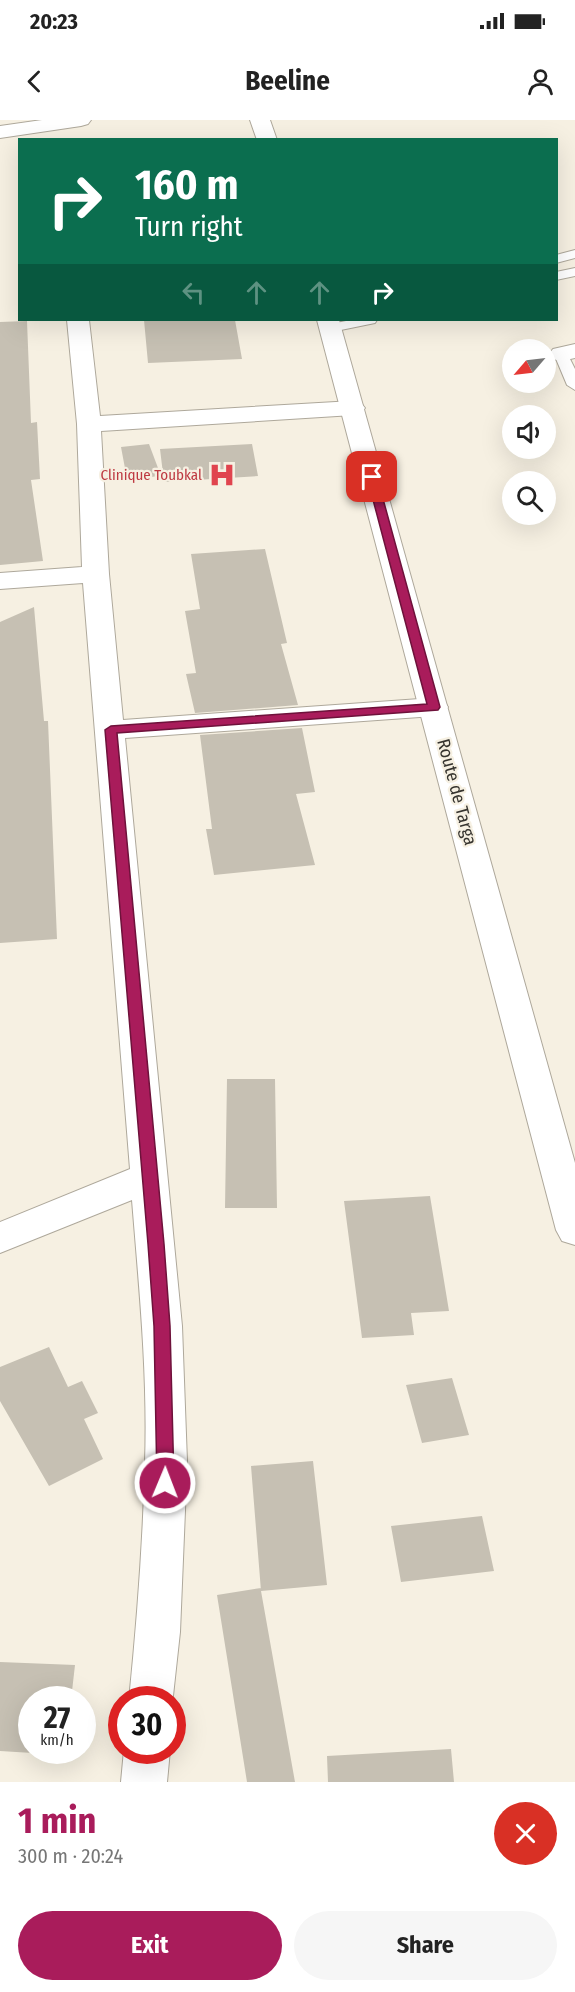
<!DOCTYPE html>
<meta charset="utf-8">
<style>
:root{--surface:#fff;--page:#f6f6f6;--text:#222;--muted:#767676;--accent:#a91c5b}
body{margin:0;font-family:"Fira Sans Condensed",sans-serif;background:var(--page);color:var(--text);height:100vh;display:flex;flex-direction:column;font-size:22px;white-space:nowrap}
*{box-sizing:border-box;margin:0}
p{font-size:20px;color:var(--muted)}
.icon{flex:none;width:33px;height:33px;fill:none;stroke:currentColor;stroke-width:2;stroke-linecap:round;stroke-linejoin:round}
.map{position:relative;height:1662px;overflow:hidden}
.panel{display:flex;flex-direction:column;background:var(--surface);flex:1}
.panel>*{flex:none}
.guide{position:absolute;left:18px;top:18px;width:540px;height:183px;border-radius:0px;box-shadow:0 6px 24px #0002;background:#0b6e4f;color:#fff;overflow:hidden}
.needle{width:39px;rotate:242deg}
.buttons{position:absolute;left:502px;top:219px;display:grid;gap:12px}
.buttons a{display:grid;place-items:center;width:54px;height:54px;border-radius:50%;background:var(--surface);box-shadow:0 6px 24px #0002;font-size:30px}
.speed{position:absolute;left:18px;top:1566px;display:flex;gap:12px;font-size:30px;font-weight:700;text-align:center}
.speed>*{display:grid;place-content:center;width:78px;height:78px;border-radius:50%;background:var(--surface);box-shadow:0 6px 24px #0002;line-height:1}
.speed small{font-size:15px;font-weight:400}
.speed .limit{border:9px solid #d22;background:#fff;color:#111}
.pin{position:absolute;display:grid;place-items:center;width:51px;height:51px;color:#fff;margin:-26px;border-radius:12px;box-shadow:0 3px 9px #0006}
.me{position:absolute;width:66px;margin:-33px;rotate:1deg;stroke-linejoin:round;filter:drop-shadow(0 0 4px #0008)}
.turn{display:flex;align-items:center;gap:21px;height:126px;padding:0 18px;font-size:27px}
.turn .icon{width:78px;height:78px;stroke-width:2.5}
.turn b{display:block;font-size:42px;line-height:51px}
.lanes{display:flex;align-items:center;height:57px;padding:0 18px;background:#0003;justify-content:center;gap:30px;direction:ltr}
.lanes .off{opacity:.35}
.round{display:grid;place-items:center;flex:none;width:63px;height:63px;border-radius:32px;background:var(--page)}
.head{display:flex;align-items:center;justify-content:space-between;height:102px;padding:0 18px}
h1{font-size:36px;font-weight:700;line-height:45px;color:var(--accent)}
.primary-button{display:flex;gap:12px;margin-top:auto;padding:12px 18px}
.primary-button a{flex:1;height:69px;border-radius:36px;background:var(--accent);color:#fff;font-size:24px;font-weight:700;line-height:69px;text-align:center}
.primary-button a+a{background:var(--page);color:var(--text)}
.status{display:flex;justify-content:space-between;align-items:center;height:42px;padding:0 30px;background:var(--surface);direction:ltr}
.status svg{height:16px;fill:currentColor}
header{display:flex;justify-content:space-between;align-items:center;height:78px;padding:0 18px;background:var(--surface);font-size:27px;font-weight:700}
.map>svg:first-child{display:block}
.building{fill:#c6c0b3}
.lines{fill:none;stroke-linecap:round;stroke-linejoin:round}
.service-casing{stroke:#aea89b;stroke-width:2}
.minor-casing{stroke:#aea89b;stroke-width:2}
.secondary-casing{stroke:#aea89b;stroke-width:2}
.service{fill:#fff;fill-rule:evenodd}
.minor{fill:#fff;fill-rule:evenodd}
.secondary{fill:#fff;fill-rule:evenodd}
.route{fill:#a91c5b;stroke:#6e123b;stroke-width:1.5}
.labels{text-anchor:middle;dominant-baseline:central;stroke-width:4.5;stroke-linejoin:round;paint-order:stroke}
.far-health-label{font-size:15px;fill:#be3a42;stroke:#f6f0e2;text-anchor:end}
.street-label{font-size:18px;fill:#35332e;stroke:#f6f0e2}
</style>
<div class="status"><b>20:23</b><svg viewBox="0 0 49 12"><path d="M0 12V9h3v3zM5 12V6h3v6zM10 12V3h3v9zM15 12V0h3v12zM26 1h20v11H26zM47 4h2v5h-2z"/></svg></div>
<header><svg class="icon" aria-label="back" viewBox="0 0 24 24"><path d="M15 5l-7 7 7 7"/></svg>Beeline<svg class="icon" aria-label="person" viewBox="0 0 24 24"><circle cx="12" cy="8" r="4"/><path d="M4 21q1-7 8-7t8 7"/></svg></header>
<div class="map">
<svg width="575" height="1662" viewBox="0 0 575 1662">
<rect width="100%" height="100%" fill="#f6f0e2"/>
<path class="building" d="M144 200H235L242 239 148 243Z
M27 201 31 303 37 302 40 359 31 360 43 441 0 445V202Z
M149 324 161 356 127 359 121 327Z
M252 324 258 356 164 362 160 329Z
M265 429 287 523 281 524 298 585 195 593 186 554 196 553 185 491 200 489 191 434Z
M34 487 44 601H48L57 819 0 823V502Z
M302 608 315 672 296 674 315 745 214 755 206 709H212L200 615Z
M227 959H275L277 1088H225Z
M430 1076 449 1191 411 1193 414 1215 362 1218 344 1081Z
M49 1227 68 1267 82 1261 98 1293 84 1299 103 1339 49 1366 0 1281V1247Z
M452 1258 469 1315 422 1323 406 1265Z
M313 1341 327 1465 261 1471 251 1346Z
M482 1396 494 1451 401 1462 391 1406Z
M261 1468V1471L295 1662H247L217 1475Z
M0 1542 75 1545 71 1580H32V1630H65V1635L0 1631Z
M451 1629 454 1662H328L327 1636Z"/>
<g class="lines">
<g class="service-casing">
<path id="service" d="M575 130V138L556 143V135Z
M575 148V156L556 160V152Z
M351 200H377L375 203 331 212 324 208 326 205Z
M561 230 566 231 575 249V270L567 265 554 234Z"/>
</g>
<g class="minor-casing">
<path id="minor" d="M42 0H91L88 4 81 6 0 18V6Z
M67 200H89L100 296 353 281 361 283 365 288 361 293 353 295 101 311 109 454 123 600 434 578 444 581 448 587 444 593 434 596 125 618 182 1206 187 1342 180 1512 172 1585V1580H129C137 1501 143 1422 145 1343 148 1255 139 1167 132 1080L0 1133V1102L130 1049 83 463 0 469V453L82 447 77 304Z
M575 224V238L561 241 553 239 549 234 553 229Z
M124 1630H170L167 1662H121Z"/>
</g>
<g class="secondary-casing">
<path id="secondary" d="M250 0H270L277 20H257Z
M317 200H339L575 1043V1125L562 1121 556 1110Z"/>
</g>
<use href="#service" class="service"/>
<use href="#minor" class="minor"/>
<use href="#secondary" class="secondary"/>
</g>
<path class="route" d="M372 354 377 357 440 587 438 590 117 613 164 1124 170 1206 174 1363 171 1369 165 1371 159 1369 157 1363 154 1206 148 1124 105 610 111 606 427 584 367 357Z"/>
<defs>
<g id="hospital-bare" transform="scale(2.07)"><path d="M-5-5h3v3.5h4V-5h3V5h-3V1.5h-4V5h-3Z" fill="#e0444e" stroke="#f6f0e2" stroke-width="2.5" paint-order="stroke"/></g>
</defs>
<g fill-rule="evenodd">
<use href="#hospital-bare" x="222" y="355"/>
</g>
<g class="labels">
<g class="far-health-label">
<text x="202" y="355">Clinique Toubkal</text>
</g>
<g class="street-label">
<text transform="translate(457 672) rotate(75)">Route de Targa</text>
</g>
</g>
</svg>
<div class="buttons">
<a><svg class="needle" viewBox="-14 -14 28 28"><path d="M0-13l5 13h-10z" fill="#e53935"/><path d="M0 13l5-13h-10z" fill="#767676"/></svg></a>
<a><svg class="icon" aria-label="sound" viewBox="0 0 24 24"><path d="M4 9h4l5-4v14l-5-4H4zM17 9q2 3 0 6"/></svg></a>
<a><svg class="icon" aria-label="search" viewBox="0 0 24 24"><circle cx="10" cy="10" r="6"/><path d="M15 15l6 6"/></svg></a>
</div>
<div class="speed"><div>27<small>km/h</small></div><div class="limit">30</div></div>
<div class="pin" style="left:372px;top:357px;background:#d93025"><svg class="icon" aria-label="arrive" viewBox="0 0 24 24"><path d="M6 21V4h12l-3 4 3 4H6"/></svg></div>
<svg class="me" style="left:165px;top:1363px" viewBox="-20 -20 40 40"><circle r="17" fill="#a91c5b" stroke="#fff" stroke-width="3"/><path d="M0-11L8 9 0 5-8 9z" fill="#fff"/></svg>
<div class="guide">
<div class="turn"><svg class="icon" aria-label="right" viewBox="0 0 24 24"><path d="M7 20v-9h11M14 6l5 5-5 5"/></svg><div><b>160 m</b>Turn right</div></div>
<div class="lanes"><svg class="icon off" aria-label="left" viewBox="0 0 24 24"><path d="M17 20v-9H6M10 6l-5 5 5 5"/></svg><svg class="icon off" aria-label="ahead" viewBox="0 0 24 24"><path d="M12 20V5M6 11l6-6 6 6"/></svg><svg class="icon off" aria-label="ahead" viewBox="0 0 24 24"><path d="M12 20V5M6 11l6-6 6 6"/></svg><svg class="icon" aria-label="right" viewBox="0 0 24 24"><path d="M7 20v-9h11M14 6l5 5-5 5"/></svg></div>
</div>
</div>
<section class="panel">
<div class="head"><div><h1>1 min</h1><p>300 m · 20:24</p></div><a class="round" style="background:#d93025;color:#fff"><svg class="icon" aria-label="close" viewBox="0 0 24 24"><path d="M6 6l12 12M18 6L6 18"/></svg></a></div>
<div class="primary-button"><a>Exit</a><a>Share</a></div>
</section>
